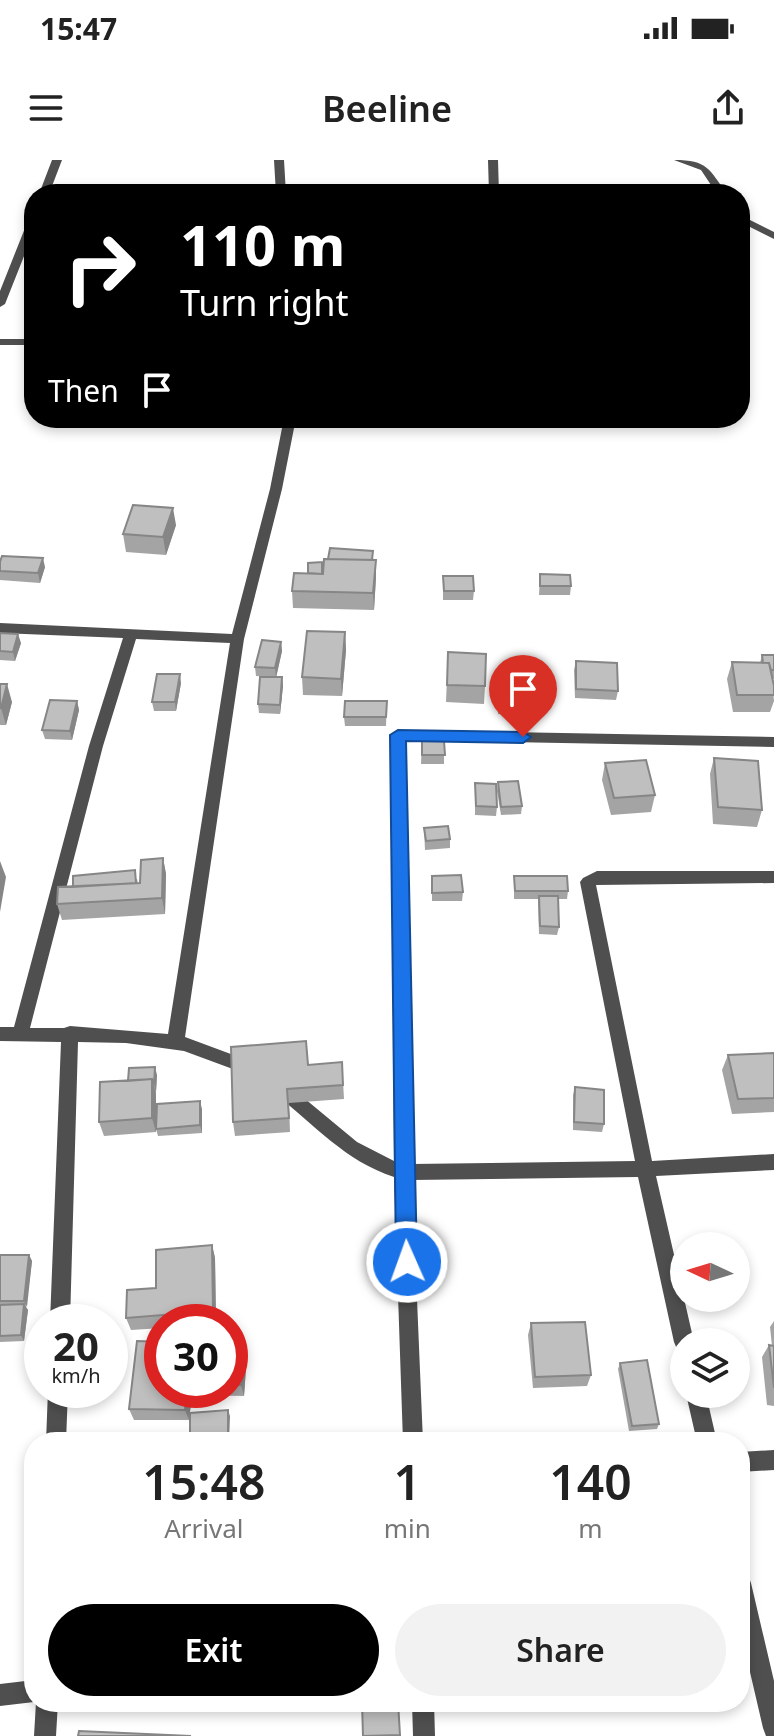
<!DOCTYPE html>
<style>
:root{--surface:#fff;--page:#f2f2f2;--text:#222;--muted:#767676;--accent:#000}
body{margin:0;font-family:"Noto Sans",sans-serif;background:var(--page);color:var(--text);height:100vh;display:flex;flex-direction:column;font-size:30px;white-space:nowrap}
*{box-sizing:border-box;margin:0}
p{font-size:26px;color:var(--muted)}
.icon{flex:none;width:44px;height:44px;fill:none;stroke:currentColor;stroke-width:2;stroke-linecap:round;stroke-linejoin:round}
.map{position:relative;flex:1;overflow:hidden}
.panel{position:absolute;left:24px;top:1272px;width:726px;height:280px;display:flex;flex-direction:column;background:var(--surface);border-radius:32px;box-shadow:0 4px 12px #0003}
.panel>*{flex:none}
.guide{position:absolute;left:24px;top:24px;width:726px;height:244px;border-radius:32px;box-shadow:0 4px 12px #0003;background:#000;color:#fff;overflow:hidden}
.needle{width:52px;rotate:274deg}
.buttons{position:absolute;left:670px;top:1072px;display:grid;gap:16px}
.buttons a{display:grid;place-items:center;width:80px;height:80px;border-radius:50%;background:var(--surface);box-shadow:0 4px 12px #0003;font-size:40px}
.speed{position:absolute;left:24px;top:1144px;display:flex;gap:16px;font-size:40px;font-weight:700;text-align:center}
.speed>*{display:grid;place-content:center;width:104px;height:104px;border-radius:50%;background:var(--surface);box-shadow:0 4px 12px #0003;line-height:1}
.speed small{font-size:20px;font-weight:400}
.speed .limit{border:12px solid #d22;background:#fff;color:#111}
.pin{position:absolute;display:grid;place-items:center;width:68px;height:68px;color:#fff;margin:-82px -34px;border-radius:50% 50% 50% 0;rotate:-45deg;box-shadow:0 0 8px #0007}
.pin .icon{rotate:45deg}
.me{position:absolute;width:88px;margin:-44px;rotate:358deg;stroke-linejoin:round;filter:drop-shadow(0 0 6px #0008)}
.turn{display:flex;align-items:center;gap:28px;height:168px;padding:0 24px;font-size:36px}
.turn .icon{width:104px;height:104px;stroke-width:2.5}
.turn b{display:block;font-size:56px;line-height:68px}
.then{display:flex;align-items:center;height:76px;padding:0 24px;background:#0003;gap:16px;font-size:30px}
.eta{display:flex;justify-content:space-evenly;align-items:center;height:136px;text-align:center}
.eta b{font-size:48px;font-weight:600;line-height:56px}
.action{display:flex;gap:16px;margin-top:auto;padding:16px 24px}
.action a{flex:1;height:92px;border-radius:48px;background:var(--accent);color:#fff;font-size:32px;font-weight:600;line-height:92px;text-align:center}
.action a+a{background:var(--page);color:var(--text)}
.status{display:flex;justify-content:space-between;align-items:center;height:56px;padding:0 40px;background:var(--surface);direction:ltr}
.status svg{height:22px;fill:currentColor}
header{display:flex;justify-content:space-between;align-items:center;height:104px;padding:0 24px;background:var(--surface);font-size:36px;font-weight:600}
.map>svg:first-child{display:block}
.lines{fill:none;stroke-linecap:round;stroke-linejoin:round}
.street{fill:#4f4f4f;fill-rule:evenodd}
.wall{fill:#a4a4a4}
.shaded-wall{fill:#868686}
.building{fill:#bfbfbf;stroke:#868686;stroke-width:2}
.route{fill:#1a73e8;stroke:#114b97;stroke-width:2}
</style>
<div class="status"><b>15:47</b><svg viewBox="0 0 49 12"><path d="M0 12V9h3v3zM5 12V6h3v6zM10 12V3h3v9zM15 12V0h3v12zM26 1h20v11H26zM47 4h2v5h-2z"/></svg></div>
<header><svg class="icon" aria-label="menu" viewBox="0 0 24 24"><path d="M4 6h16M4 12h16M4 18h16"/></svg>Beeline<svg class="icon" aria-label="share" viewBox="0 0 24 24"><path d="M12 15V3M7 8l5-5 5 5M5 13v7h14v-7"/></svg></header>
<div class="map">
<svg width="774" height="1576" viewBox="0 0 774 1576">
<rect width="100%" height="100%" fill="#fff"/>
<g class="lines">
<path class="street" d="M52 0H62L49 34H39Z
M274 0H284L286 34H276Z
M488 0H498L499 34H489Z
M674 0C708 0 709 9 727 34H717L701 10Z
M34 55V71L5 144 0 147V131L29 58Z
M740 55 774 72V79L740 62Z
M0 179H34V185H0Z
M284 258H296L282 329 244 479 185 877 255 903 257 908 255 913 249 915 184 891 126 883 78 882 70 1162H50L61 882 0 881V867H14L89 586 123 478 0 473V463L232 474 270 329ZM136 479 230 483 168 874 70 866 64 868H30L103 586Z
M398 570 774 577V587L405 580 412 1004 635 1001 580 722 583 718 597 711H774V723L596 725 652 1001 774 994V1010L656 1016 694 1182H684V1191L677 1189 674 1182 638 1017 412 1020 423 1282H403L394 1017C345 1001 315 965 275 934L272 929 275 924 281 922 287 924 357 982 394 1001 391 575Z
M48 1230H68L66 1282H46Z
M686 1234H706L717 1282H697Z
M774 1290V1310L740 1312V1292Z
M740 1412 748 1415 751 1423 774 1521V1576H766L763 1568 740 1469Z
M34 1520V1542L0 1546V1524Z
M36 1542H58L56 1576H34Z
M412 1542H434L435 1576H413Z"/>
</g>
<path class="wall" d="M176 365 166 395 126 392 123 374Z
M373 391V400H376V417L374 450 293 448 292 431 322 414Z
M0 402 45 407 40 423 0 420Z
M540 414 571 426 570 435H539Z
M443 416 474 431 473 440H443Z
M345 472 346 490 342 536 303 535 302 517Z
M0 473 21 483 15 501 0 500Z
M281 482 282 491 276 517H282L283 526 280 554 259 553 258 544 273 517 256 516 255 507Z
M448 492 485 526 484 544 446 542Z
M762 495H774V519H772L774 541 770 552H733L727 519 732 502 760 503Z
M576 501 618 531 616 540 575 538 574 510Z
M500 517 524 519 521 555 498 554Z
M181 523 176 551H154L152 542Z
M0 524 12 542 6 565H0Z
M77 541 79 550 72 580 45 579 42 570Z
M387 541 386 566H345L344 557Z
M422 581H444V604H421Z
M714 598 762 650 757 667 713 664 710 614Z
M605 603 655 635 651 652 611 655 602 620Z
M498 622 522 646 521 654 501 655 497 631Z
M475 623 497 647 496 656 475 655Z
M424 668 450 679V688L425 690Z
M163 698 166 714 165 754 62 760 57 744 73 726 137 719 138 723H140Z
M432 716 463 732 462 741H432Z
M514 716 568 731 567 739H558L559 767 557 775 539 774 538 739H514Z
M774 893V952L732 954 722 910 728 895Z
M342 902 344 939 289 943 290 972 235 976 233 962 308 905Z
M157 915 156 932V972L104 976 99 962Z
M575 927 604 964 602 972 573 970V935Z
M202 949V973L158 976 156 969Z
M212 1085 215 1098 216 1162H162V1168L131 1170 126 1158 156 1128Z
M0 1095H29L32 1101 26 1147 28 1150 24 1181 0 1182Z
M774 1161V1246L767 1245 762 1197 769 1185 772 1186 770 1167Z
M531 1163 591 1215 587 1226 533 1228 528 1175Z
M230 1183 247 1194 244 1236 192 1235 189 1260H134L129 1249 162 1230H230Z
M620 1203 659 1264 657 1269 629 1271 618 1209Z"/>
<path class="shaded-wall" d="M173 348 176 365 166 395 163 377Z
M43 398 45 407 40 423 38 413Z
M376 400V417L374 450 373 433Z
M345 472 346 490 342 536 341 519Z
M18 474 21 483 15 501 13 492Z
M281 482 282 491 276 518 275 508Z
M180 514 181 523 176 551 175 542Z
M282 517 283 526 280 554V545Z
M7 524 12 542 6 565 1 548Z
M77 541 79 550 72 580 70 571Z
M163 698 166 714 165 754 162 738Z
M0 701 6 717 0 752Z
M155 907 157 915 156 932 154 924Z
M152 919 156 934V972L152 958Z
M200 941 202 949V973L200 965Z
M212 1085 215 1098 216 1162 213 1151Z
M29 1095 32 1101 27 1147 24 1141Z
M24 1144 28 1150 24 1181 21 1175Z
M244 1183 247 1194 244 1236 241 1225Z
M187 1230H190L192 1235 189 1260 185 1250Z
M228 1250 230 1256 229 1282H228Z"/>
<path class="building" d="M133 345 173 348 163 377 123 374Z
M330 388 373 391 372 400 328 399Z
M2 396 43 398 38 413 0 411V402Z
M324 399 376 400 373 433 292 431 294 413 323 414Z
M322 402V414L308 413V403Z
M540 414 570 415 571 426H540Z
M443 416H473L474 431H444Z
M307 471 345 472 341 519 302 517Z
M0 473 18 474 13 492 0 491Z
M262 480 281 482 275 508 255 507Z
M448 492 486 494 485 526 447 525Z
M762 495H774V510H771L769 503H763Z
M576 501 617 503 618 531 576 529Z
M732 502 769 503 774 526V535H737Z
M157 514H180L175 542H152Z
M260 517H282L280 545 258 544Z
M500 517 524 519 522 546 498 545Z
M0 524H7L1 548H0Z
M50 540 77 541 70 571 42 570Z
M345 541H387L386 557H344Z
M422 581H444L445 595H422Z
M714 598 758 601 762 650 718 647Z
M646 600 655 635 614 638 605 603Z
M518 621 522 646 501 647 498 622Z
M475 623 496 624 497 647 476 646Z
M448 666 450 679 426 681 424 668Z
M163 698 162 738 57 744 58 727 140 723 141 700Z
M135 710 136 723 73 727V716Z
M461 715 463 732 432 733V716Z
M514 716H567L568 731H515Z
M539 736H558L559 767 540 766Z
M306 881 308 905 342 902 343 925 287 929 289 958 233 962 231 887Z
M774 893V938L738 939 728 895Z
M155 907 154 924 152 919 128 921 129 908Z
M152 919V958L99 962 100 922Z
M575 927 604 930V964L574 962Z
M200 941V965L156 969 157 944Z
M212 1085 213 1151 126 1158 127 1130 156 1128V1090Z
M0 1095H29L24 1141H0Z
M24 1144 21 1175 0 1176V1145Z
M585 1162 591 1215 535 1217 531 1163Z
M137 1181 162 1182V1230H187L185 1250 129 1249Z
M230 1183H244L241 1225H230Z
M769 1185 774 1186V1228Z
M647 1200 659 1264 632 1266 620 1203Z
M228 1250V1282H190V1253Z
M362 1542H398L400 1575 363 1576Z
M79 1571 191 1576H78Z"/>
<path class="route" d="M398 570 523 572 531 577 523 583 406 581 417 1102 414 1109 407 1112 399 1109 396 1102 390 575Z"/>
</svg>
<div class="buttons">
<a><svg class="needle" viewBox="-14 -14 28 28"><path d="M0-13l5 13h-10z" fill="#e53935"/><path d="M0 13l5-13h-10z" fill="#767676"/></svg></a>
<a><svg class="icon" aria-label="layers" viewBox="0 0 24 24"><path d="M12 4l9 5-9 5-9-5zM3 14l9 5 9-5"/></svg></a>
</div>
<div class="speed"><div>20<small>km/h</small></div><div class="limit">30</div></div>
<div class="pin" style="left:523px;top:577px;background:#d93025"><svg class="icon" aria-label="arrive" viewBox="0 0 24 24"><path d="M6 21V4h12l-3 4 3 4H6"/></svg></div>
<svg class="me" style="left:407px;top:1102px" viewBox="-20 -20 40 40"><circle r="17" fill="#1a73e8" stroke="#fff" stroke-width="3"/><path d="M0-11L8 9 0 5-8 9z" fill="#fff"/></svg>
<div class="guide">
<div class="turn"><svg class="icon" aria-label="right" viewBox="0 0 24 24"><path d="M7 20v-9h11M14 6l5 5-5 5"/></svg><div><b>110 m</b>Turn right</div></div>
<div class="then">Then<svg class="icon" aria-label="arrive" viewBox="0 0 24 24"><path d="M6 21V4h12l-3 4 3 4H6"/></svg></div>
</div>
<section class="panel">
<div class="eta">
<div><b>15:48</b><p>Arrival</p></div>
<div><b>1</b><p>min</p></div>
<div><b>140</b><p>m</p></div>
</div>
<div class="action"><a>Exit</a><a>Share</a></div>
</section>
</div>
